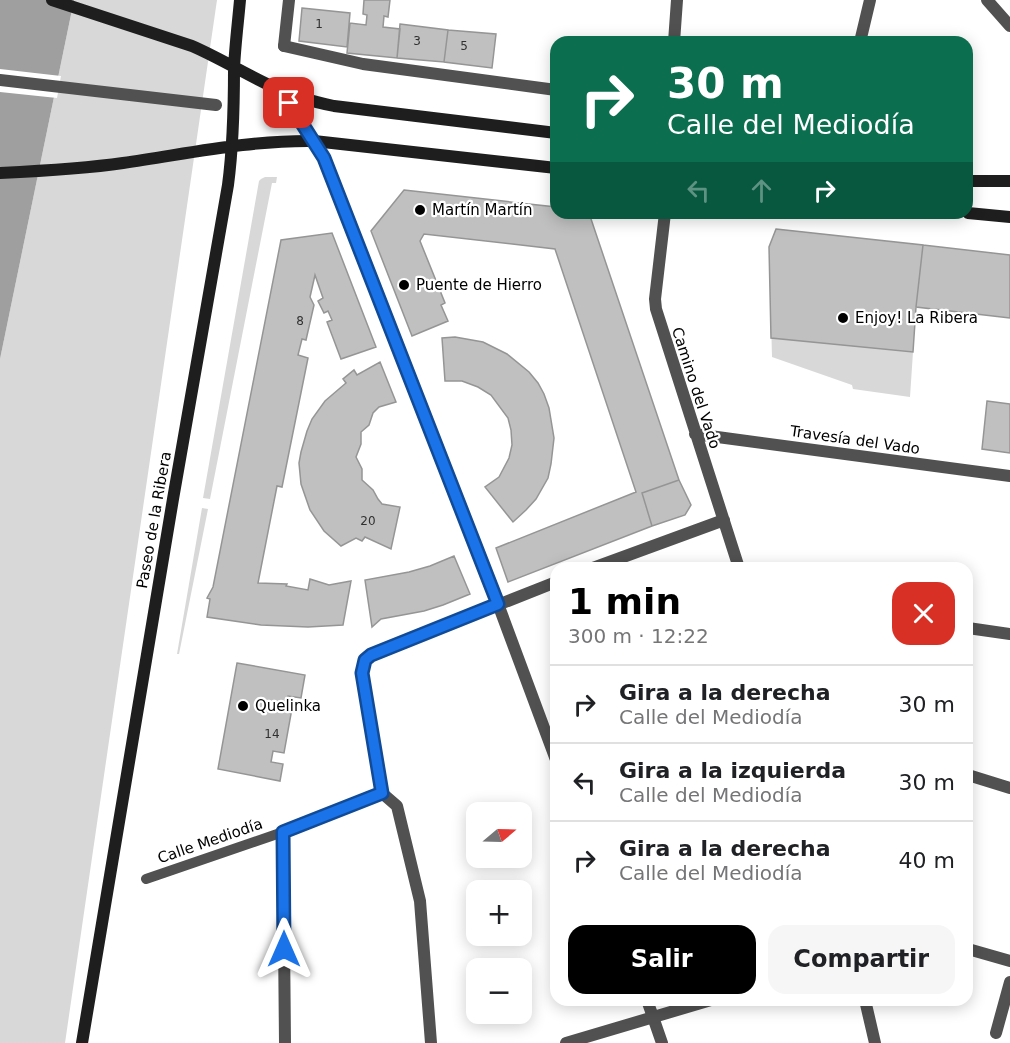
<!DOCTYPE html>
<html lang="es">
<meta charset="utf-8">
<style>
:root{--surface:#fff;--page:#f6f6f6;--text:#202124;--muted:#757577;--line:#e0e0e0;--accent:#000}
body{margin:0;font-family:"DejaVu Sans",sans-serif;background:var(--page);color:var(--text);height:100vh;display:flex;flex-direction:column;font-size:22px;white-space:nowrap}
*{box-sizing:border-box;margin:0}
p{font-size:20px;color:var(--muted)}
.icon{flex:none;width:33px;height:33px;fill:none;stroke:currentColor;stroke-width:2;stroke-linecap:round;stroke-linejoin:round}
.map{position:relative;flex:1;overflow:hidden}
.side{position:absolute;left:550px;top:562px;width:423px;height:444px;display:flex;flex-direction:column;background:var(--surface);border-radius:18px;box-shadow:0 3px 15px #0003}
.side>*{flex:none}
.banner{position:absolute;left:550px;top:36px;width:423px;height:183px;border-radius:18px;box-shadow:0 3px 15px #0003;background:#0b6e4f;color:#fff;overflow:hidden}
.needle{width:39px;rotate:71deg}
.controls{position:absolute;left:466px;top:802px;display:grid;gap:12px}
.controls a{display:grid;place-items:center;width:66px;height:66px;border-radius:12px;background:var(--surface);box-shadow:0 3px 15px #0003;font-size:30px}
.pin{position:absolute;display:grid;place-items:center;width:51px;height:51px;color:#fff;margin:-26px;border-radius:12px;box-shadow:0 3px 9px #0006}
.me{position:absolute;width:66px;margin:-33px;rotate:0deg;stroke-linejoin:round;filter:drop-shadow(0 0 4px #0008)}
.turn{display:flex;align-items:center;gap:21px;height:126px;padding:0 18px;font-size:27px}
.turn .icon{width:78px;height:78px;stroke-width:2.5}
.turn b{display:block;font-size:42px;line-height:51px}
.lanes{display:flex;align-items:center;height:57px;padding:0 18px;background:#0003;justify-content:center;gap:30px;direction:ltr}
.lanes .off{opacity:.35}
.round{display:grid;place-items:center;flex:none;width:63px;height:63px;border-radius:18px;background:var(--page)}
.overview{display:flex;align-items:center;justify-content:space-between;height:102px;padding:0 18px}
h1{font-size:36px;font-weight:800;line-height:45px;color:var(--accent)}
.action{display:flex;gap:12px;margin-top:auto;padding:12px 18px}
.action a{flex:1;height:69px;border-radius:18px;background:var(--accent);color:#fff;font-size:24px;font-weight:800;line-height:69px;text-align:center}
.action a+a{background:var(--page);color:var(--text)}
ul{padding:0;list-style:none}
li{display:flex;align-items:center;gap:18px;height:78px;padding:0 18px;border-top:2px solid var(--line)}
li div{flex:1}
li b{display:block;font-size:22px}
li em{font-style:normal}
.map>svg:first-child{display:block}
.green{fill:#d8d8d8}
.water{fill:#9f9f9f}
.pier{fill:#fff}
.building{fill:#c0c0c0;stroke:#959595;stroke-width:1.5}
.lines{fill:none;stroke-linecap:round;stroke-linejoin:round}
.service{stroke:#515151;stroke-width:10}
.pedestrian{stroke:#515151;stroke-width:12}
.minor{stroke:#515151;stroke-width:12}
.secondary{stroke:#1e1e1e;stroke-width:12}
.route-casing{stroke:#114b97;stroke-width:15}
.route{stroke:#1a73e8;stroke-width:10}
.poi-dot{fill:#000;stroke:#fff;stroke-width:2}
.labels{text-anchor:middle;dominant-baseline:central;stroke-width:4.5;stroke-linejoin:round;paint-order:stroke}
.number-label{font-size:12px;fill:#303030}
.poi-label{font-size:15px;fill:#000;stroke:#fff;text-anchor:start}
.street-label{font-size:15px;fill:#000;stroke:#fff}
</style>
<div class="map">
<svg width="1010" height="1043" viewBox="0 0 1010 1043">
<rect width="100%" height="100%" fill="#fff"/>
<path class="green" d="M74 0H217L65 1043H0V359Z
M265 177H277L276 183H272L210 499 203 498 259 181 261 179Z
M776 229 923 245 916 307 910 397 853 389 852 385 772 357 769 247Z
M202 508 208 509 179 654H177Z"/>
<path class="water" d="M0 0H74L0 359Z"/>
<path class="pier" d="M0 69 61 76 57 98 0 92Z"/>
<path class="building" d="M364 0H390L388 17 384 16 383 27 400 29 397 58 347 53 350 23 366 25 367 15 363 14Z
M302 8 350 13 347 47 299 41Z
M400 24 448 30 444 62 397 58Z
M448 30 496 34 492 68 444 62Z
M404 190 556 207V213H589L679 480 642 493 652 526 508 582 496 548 636 492 555 249 424 234 420 241 445 303 441 305 448 321 412 336 371 231Z
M776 229 923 245 916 307 913 352 771 338 769 247Z
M332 233 376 347 341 359 327 322 332 320 328 311 324 313 318 301 323 298 315 275 310 297 314 305 306 340 302 339 298 355 308 358 282 487 277 486 258 583 287 584 286 586 308 590 310 579 329 585 351 581 343 625 308 627 261 625 207 617 210 599 207 598 213 587 281 240Z
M923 245 1010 255V318L916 307Z
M455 337 483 342 507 354 529 372 538 383 544 394 549 408 554 438 551 464 548 478 536 499 526 510 513 522 485 487 499 477 509 458 512 445 511 430 508 418 491 395 478 387 462 381H445L442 338Z
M380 362 396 402 379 407 373 413 369 425 361 432V444L356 457 362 469V480L373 490 378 499 382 504 400 507 391 549 365 537 362 541 356 538 341 546 324 531 310 510 301 484 299 463 301 452 307 431 312 419 325 401 346 383 343 379 354 370 357 375Z
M987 401 1010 404V453L982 449Z
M679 480 691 505 685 515 652 526 642 493Z
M454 556 470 594 443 605 424 611 381 619 372 627 365 580 409 572 430 566Z
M237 663 305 675 301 698 288 696 286 702 293 703 284 753 273 751 271 762 283 764 280 781 218 769Z"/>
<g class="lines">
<path class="service" d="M146 879 283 832"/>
<path class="pedestrian" d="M284 46 363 64 556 90
M0 80 216 105
M382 793 397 806 420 901 431 1043
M653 1017 662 1043"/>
<path class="minor" d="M987 0 1010 26
M674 42 677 0
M860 42 870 0
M284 46 289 0
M280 90 324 158 498 604 556 760
M665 213 655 299 656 309 739 568
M695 434 1010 476
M593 568 724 520
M968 628 1010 634
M968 775 1010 788
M968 949 1010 961
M647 1000 653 1017
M865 1000 875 1043
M996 1033 1010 982
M285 1043 283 832 382 793 362 673 365 660 371 655 556 582
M566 1043 711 1000"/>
<path class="secondary" d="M52 0 192 46C222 59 250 77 280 90 297 98 315 102 334 106L556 133
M0 173C41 171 82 169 123 163 187 154 249 140 314 141L556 168
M968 181H1010
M968 213 1010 217
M82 1043 173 499 228 185C233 147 234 108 234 69 235 46 238 23 240 0"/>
</g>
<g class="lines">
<g class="route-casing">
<path id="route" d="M284 949 283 832 382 793 362 673 365 660 371 655 498 604 324 158 289 103"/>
</g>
<use href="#route" class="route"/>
</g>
<g class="poi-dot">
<circle cx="420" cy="210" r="6"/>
<circle cx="404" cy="285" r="6"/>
<circle cx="843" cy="318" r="6"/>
<circle cx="243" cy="706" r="6"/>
</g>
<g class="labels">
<g class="number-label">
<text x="319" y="24">1</text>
<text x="417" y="41">3</text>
<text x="464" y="46">5</text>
<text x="300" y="321">8</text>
<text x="368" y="521">20</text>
<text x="272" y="734">14</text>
</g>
<g class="poi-label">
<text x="432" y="210">Martín Martín</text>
<text x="416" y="285">Puente de Hierro</text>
<text x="855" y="318">Enjoy! La Ribera</text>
<text x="255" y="706">Quelinka</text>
</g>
<g class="street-label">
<text transform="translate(696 388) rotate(72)">Camino del Vado</text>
<text transform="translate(855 440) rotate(8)">Travesía del Vado</text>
<text transform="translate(154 520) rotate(-80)">Paseo de la Ribera</text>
<text transform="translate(210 841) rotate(-19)">Calle Mediodía</text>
</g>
</g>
</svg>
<div class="controls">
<a><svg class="needle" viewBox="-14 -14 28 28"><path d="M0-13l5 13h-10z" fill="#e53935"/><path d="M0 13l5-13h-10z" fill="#757577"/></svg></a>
<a>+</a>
<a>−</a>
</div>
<div class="pin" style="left:289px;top:103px;background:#d93025"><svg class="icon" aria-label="arrive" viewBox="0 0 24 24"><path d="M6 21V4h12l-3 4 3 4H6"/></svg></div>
<svg class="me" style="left:284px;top:949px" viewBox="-20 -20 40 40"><path d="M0-17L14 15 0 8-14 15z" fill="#1a73e8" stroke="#fff" stroke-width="4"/></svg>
<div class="banner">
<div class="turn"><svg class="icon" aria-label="right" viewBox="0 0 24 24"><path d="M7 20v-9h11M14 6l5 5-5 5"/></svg><div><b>30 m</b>Calle del Mediodía</div></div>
<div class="lanes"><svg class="icon off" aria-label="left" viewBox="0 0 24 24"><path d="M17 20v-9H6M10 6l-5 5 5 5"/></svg><svg class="icon off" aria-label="ahead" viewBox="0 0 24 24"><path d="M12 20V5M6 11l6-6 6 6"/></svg><svg class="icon" aria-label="right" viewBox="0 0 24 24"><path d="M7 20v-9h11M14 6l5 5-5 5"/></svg></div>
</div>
<section class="side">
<div class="overview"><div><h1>1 min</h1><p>300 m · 12:22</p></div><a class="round" style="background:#d93025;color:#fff"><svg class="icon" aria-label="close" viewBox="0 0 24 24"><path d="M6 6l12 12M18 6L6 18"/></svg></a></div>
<ul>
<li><svg class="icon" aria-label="right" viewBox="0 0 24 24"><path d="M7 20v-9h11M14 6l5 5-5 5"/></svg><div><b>Gira a la derecha</b><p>Calle del Mediodía</p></div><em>30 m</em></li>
<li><svg class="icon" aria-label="left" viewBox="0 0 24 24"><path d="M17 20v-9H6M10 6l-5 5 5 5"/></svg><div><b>Gira a la izquierda</b><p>Calle del Mediodía</p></div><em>30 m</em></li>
<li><svg class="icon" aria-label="right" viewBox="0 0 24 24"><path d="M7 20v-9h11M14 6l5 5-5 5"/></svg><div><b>Gira a la derecha</b><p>Calle del Mediodía</p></div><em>40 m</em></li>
</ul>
<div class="action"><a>Salir</a><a>Compartir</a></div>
</section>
</div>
